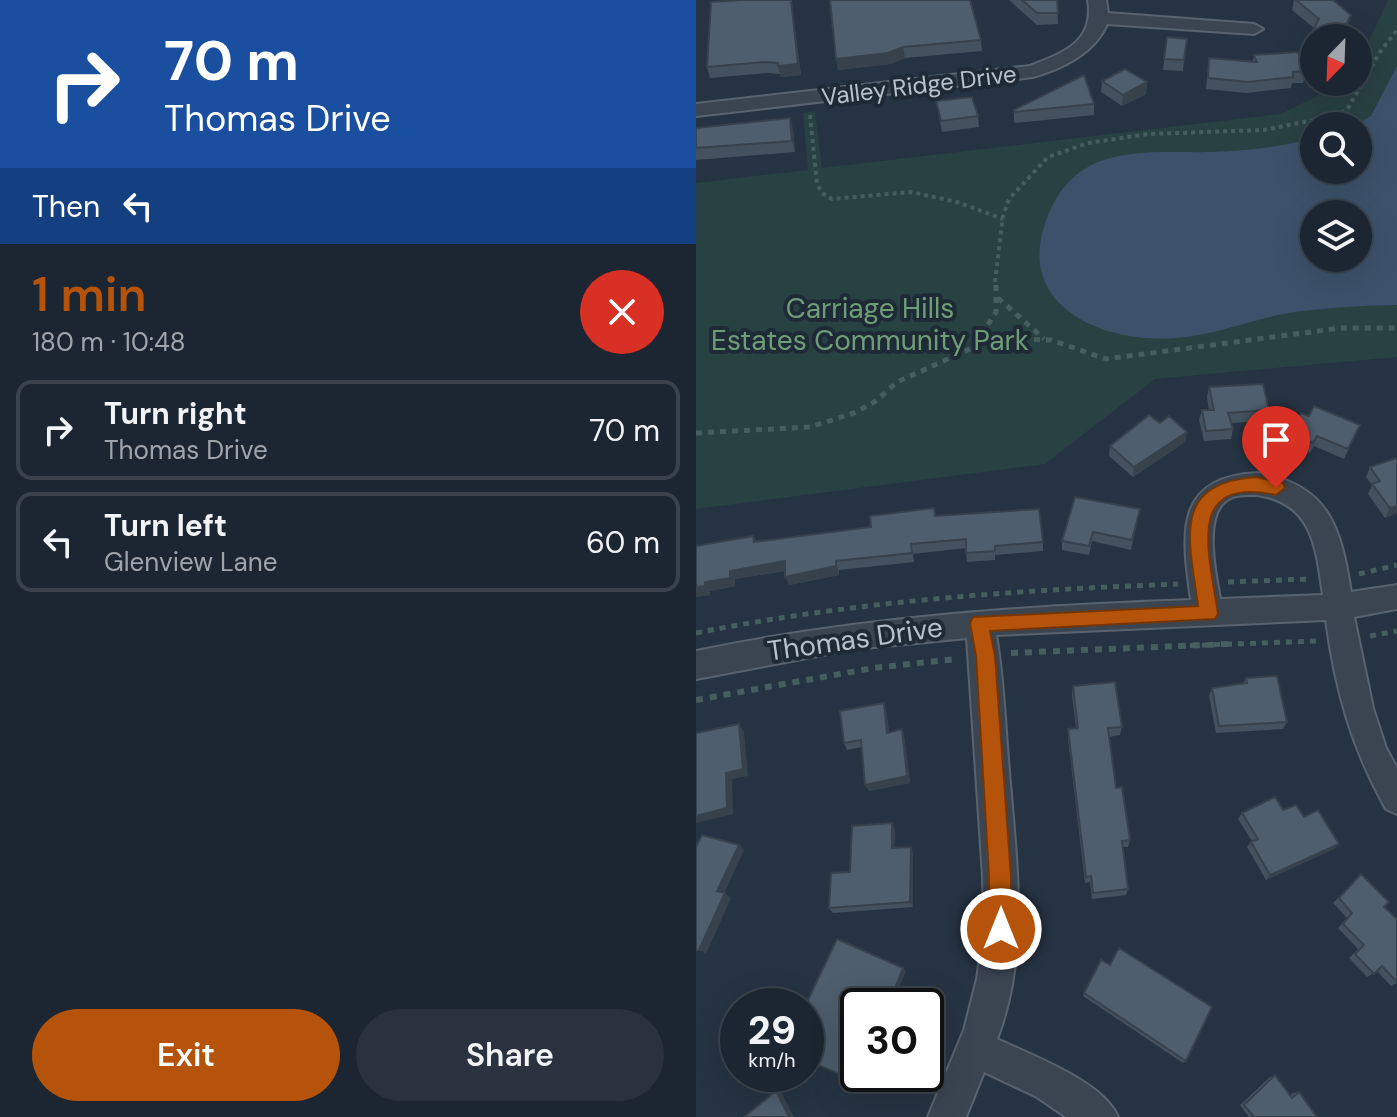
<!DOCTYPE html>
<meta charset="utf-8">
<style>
:root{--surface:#1c2632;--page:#29323e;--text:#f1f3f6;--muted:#a0a5ac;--line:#3a434d;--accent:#b45309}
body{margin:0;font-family:"DM Sans",sans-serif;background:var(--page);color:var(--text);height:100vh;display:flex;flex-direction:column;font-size:30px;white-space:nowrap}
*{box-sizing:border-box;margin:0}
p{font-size:26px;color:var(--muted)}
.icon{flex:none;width:44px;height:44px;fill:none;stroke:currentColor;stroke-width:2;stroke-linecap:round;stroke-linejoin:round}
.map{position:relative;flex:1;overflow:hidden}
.side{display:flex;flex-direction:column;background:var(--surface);width:696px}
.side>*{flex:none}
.guide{background:#1a4fa0;color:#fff;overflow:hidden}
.needle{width:52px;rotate:203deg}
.controls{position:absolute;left:604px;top:24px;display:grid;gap:16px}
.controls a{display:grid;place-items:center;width:72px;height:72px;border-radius:50%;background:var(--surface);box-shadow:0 8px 32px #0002,0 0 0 2px var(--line);font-size:40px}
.speed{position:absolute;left:24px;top:988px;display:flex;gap:16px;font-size:40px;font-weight:700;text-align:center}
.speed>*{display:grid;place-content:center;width:104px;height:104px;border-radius:50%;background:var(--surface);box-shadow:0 8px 32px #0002,0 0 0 2px var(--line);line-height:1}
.speed small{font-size:20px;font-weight:400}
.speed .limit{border:4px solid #111;border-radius:12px;background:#fff;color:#111}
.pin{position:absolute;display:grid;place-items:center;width:68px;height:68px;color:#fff;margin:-82px -34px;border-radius:50% 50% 50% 0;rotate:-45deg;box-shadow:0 0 8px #0007}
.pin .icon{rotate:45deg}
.me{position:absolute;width:88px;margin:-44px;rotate:0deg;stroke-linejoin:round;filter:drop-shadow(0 0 6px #0008)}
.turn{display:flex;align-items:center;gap:28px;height:168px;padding:0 32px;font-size:36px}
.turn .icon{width:104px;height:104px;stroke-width:2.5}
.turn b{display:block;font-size:56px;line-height:68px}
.then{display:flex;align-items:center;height:76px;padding:0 32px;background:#0003;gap:16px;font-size:30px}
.round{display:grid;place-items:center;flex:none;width:84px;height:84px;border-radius:42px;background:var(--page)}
.overview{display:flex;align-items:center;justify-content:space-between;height:136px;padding:0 32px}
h1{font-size:48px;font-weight:600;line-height:60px;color:var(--accent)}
.cta{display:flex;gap:16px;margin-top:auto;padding:16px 32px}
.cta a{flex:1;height:92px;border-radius:48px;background:var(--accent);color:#fff;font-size:32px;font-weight:600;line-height:92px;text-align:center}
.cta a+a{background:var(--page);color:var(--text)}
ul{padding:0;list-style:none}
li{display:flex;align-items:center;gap:24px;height:100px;margin:0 16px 12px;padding:0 16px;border:4px solid var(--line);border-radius:16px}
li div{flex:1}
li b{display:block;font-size:30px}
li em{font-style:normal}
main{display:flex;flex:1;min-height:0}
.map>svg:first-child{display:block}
.green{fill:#284143;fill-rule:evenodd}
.water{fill:#3c526a;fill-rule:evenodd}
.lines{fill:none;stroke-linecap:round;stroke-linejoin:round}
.minor-casing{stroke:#59636f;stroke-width:4}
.path-far2{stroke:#475e60;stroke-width:4;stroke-dasharray:4 4;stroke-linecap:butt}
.path-far1{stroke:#475e60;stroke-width:5;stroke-dasharray:6 6;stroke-linecap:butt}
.path{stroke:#475e60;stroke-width:6;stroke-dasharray:7 7;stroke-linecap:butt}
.minor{fill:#3b4552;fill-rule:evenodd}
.wall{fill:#44515e}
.shaded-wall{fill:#37424c}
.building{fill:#4f5e6d;stroke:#37424c;stroke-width:2}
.route{fill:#b45309;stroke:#753606;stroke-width:2}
.labels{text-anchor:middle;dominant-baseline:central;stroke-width:8;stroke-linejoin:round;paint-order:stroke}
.far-street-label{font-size:24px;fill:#b8c0cc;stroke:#1f2a37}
.park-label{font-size:28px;fill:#6f9d77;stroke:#1f2a37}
.street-label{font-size:28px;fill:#b8c0cc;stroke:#1f2a37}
</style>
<main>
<section class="side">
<div class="guide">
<div class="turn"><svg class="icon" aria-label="right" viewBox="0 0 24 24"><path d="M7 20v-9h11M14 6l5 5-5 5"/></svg><div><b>70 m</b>Thomas Drive</div></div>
<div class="then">Then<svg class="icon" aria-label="left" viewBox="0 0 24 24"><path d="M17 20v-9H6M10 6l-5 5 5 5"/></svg></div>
</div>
<div class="overview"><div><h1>1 min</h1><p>180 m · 10:48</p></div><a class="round" style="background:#d93025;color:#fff"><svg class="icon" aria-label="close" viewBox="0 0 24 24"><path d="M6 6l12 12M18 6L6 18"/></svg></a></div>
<ul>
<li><svg class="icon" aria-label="right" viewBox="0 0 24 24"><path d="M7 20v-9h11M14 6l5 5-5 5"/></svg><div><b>Turn right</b><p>Thomas Drive</p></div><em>70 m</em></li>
<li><svg class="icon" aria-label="left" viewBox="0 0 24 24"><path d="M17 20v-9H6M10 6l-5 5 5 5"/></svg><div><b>Turn left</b><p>Glenview Lane</p></div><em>60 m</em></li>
</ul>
<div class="cta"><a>Exit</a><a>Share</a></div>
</section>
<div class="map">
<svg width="701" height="1117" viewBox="0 0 701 1117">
<rect width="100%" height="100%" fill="#263342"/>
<path class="green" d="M692 0H701V357L459 379 349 464 0 509V183L112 170 107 113 119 111 126 168 585 114 648 82H662V64ZM618 126H662V170H618ZM618 214H662V258H618Z"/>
<path class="water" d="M701 66V305C667 305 632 308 598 312 559 318 520 335 480 338 410 344 320 308 349 224 358 196 374 174 402 162 437 148 480 153 516 152 551 151 584 147 618 138V170H662V126H658L675 116ZM618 214H662V258H618Z"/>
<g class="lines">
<g class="minor-casing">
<path id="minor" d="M392 0H410L412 13 558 24 567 29 558 34 411 24C399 53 366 69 337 77L0 116V104L334 66C367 53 399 42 392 0Z
M561 473C633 484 645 528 655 592L701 585V609L658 617 677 708 690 748 701 768V814L690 809C656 749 639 689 630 620L300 635C308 680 309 726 313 771 320 859 334 954 301 1039 335 1055 408 1082 422 1117H370L341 1097 288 1072 270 1117H232L268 1030 281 979 288 929 287 876 271 638 159 649 0 679V651C164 617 328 606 495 600 486 535 477 477 561 473ZM561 495C617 503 620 548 627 595L524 599C520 575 507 518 530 501 539 494 551 495 561 495Z"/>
</g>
<path class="path-far2" d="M114 115 121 184 126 193 136 199 215 192 261 202 307 219
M299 282 307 216 313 199 352 157 392 143 452 134 568 130 637 116 651 110 684 52 701 30"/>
<path class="path-far1" d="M302 298 348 339
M279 345 300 312V280
M0 433 114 427 158 413 180 401 201 382 296 339 355 340 410 359 645 328H701
M663 574 701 565
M532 582 614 579
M0 633C160 601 320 590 482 584
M674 636 701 631
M482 646 621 641"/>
<path class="path" d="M315 653 533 644
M0 700 177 668 261 659"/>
<use href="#minor" class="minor"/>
</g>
<path class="wall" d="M95 0 105 75 85 77 84 74 72 73 14 78 11 67Z
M134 0 285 40 286 51 209 58 194 64 142 70Z
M313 0H361L362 24 341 25Z
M598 0H637L652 26 646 38H618V65L606 62 610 71 607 83H596L595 88 550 93 510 89 513 58 557 61 558 55 604 58 606 50 618 28 596 10Z
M471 37 488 60 487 71 467 70Z
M406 81 451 82 450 94 426 106 405 92Z
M240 101 282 116 283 127 246 132Z
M398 104V115L319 123 318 121V110Z
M0 128 97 129 99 152 0 160Z
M513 387 573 410 570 421 535 423 537 429 535 439 508 441 503 420 506 410H513L511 397Z
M613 416 664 425 648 459 618 446 614 453 594 444V435L597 425Z
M464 423 491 432 489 442 437 477 413 456 414 446Z
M701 458V513L689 518 672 494 676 485 670 477 674 467Z
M444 509 435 550 396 541 393 555 366 550V541Z
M240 516 347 542V551L299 555V560L271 562 270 548 217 554 218 562 143 570V575L93 585 89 571 39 579V586L14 591V595L0 597 57 536 60 541 175 527Z
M550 678 591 722 587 729 520 733 513 696 516 688 547 684Z
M377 686 426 727 424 735 413 737 420 788 434 840 432 847H427L432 889 430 895 396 899 394 882 389 883 372 738V729L380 728 376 695Z
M190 710 193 732 206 729 208 736 214 783 173 791 166 747 151 750 148 743Z
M587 810 608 817 643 844 638 849 570 880 551 847 556 841 542 819 546 813Z
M199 829 198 848 217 853V907L137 913 133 908 154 872Z
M665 874 688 907 701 919V983L695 986 681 971 671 977 653 958 662 949 642 928 651 918 637 903Z
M388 993 490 1061 487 1063 387 996Z
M579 1075 594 1096 597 1093 603 1092 621 1117H553L544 1105 574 1077Z"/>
<path class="shaded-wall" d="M95 0 105 75 85 77 82 66Z
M655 15 652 26 646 38H643Z
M207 47 209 58 194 64 142 70 140 59Z
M451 82 450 94 426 106 427 95Z
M94 118 97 129 99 152 96 141Z
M491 432 489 442 437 477 438 467Z
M701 506V513L689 518 694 508Z
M89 561 93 570 39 579V586L14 591V595L0 597V587L34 571Z
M140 561 143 575 93 585 89 577Z
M188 703 190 710 194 740 191 733Z
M43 724 48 732 52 776 36 779 37 814 0 823V816L30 773Z
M206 729 208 736 214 783 173 791 169 785Z
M196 823 199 829 198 854 196 848Z
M643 844 638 849 570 880 574 875Z
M43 845 48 850 27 896 21 891Z
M215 847 217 853V907L214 902Z
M29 893 35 898 10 954 3 950Z
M207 968 210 971 196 1006H192Z
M163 1074H167L164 1082 160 1081Z
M80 1091 85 1092 98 1117H93Z"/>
<path class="building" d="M46 0H95L102 64 82 66V63L69 62 11 67 15 2Z
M134 0H274L285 40 207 47 192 53 140 59Z
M326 0H361L362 13H341Z
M600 0H637L655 15 643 38H618V53L606 50 623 19Z
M471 37 491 39 488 60 468 59Z
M602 52 610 71 597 72V77L552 82 512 78 513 58 561 62 558 55Z
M429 69 451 82 427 95 406 81Z
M388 75 398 104 318 112V110Z
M276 97 282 116 245 121 240 101Z
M94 118 96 141 0 148V128Z
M567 384 573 410 532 413 537 429 510 431 506 410H518L513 387Z
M618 406 664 425 652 449 621 436 617 443 598 434 597 425 605 413 613 416Z
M453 415 464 423 473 416 491 432 438 467 414 446Z
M701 458V506L694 508 676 484 684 481 674 467Z
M379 497 444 509 436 540 397 532 393 546 366 541Z
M238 508 239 516 343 509 347 542 299 546V551L270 553V539L215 544 216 553 140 561V566L89 577V561L34 571V578L9 582V586L0 587V546L57 536 58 542 175 527 174 516Z
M581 676 591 722 523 726 516 688 551 683 550 678Z
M419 682 426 727 412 728 420 788 426 787 434 840 426 841 432 889 397 893 395 876 390 877 372 729 382 728 377 686Z
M188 703 191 733 206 729 211 776 169 785 165 740 148 743 144 711Z
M43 724 47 769 30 773 31 808 0 816V733Z
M579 797 587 810 600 805 608 817 622 810 643 844 574 875 555 842 562 839 546 813Z
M196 823V848L215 847 214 902 133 908 135 873 154 872 156 826Z
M6 835 43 845 21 891 29 893 3 950H0V847Z
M665 874 693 902 688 907 701 919V982L686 966 678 974 659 954 668 945 647 924 656 913 643 898Z
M141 939 207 968 192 1006H162L163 1074 160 1081 110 1060V1006H109Z
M423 948 516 1007 490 1061 388 993 405 960 414 965Z
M579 1075 596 1098 603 1092 621 1117H558L548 1105Z
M80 1091 93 1117H48Z"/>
<path class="route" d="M560 477 587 483 589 488 580 495C487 475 514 555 522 614L519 619 294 631 299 656 315 876 316 929 313 937 305 941 297 937 293 929V876L280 656 274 623 277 617 502 606C494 542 473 483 560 477Z"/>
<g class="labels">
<g class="far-street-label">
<text transform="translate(223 85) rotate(-7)">Valley Ridge Drive</text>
</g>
<g class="park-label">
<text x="174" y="308">Carriage Hills<tspan x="174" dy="32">Estates Community Park</tspan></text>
</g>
<g class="street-label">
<text transform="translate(159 639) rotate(-8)">Thomas Drive</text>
</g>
</g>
</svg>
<div class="controls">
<a><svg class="needle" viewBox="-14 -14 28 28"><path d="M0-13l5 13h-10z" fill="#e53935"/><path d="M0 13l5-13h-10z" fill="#a0a5ac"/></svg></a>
<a><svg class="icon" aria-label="search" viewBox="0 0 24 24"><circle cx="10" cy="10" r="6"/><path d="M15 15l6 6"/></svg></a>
<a><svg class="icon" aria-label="layers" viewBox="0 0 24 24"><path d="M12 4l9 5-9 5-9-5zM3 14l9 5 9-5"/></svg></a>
</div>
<div class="speed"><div>29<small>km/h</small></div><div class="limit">30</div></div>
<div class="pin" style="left:580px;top:488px;background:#d93025"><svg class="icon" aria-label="arrive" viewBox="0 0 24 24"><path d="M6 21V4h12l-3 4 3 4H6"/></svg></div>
<svg class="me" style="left:305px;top:929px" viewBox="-20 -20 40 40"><circle r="17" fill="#b45309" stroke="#fff" stroke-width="3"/><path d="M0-11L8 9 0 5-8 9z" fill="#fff"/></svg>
</div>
</main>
